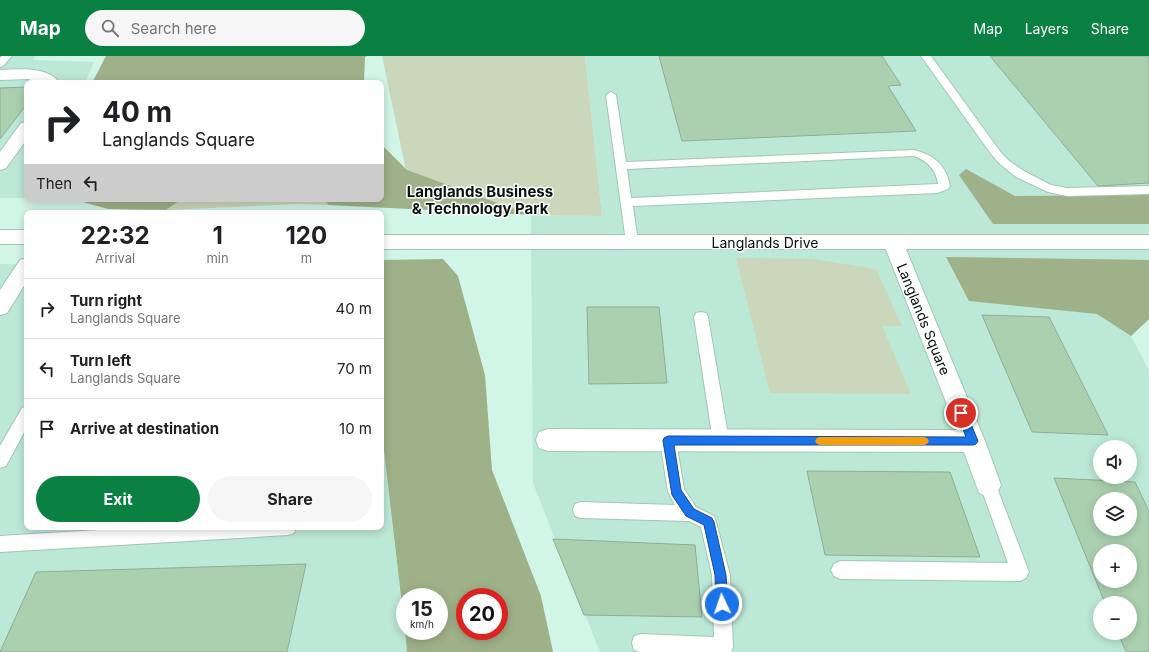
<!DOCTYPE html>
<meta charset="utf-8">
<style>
:root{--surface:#fff;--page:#f6f6f6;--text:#202124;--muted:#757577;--line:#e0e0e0;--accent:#0b8043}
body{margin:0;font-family:Inter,sans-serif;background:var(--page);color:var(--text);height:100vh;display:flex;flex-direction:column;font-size:15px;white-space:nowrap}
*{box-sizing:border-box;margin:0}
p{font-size:13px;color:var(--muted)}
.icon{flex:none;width:22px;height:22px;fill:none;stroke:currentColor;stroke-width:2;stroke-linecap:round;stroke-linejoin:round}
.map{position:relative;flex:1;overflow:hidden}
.side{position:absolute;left:24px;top:154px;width:360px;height:320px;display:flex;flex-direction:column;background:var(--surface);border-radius:8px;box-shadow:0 2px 10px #0003}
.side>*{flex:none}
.guide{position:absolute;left:24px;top:24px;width:360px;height:122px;border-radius:8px;box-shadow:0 2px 10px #0003;background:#fff;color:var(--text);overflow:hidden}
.buttons{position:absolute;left:1093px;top:384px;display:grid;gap:8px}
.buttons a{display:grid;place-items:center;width:44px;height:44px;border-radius:50%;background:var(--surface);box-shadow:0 2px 10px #0003;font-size:20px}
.speed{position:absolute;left:396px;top:532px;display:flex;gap:8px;font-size:20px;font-weight:700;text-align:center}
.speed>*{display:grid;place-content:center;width:52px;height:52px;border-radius:50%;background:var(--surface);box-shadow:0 2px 10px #0003;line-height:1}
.speed small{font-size:10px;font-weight:400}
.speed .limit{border:6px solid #d22;background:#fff;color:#111}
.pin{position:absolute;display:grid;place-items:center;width:34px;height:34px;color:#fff;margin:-17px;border:2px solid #fff;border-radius:50%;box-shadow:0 1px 4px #0007}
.me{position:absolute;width:44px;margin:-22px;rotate:357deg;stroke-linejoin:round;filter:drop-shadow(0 0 3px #0008)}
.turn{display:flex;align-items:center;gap:14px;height:84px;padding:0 12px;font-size:18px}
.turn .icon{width:52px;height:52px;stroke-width:2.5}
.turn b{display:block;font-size:28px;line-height:34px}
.then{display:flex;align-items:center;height:38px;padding:0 12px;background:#0003;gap:8px;font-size:15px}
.eta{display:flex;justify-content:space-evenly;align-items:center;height:68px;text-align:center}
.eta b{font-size:24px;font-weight:700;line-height:28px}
.cta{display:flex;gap:8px;margin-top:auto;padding:8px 12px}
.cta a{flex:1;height:46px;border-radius:24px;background:var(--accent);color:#fff;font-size:16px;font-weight:700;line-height:46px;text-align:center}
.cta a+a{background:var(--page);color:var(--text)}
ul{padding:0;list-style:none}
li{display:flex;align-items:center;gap:12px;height:60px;padding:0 12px;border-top:1px solid var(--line)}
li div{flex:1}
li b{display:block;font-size:15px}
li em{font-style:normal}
header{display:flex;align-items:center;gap:24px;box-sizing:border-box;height:56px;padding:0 20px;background:var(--accent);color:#fff}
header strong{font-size:19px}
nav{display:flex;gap:22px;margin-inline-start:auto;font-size:14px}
.search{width:280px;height:36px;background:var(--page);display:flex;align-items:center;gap:10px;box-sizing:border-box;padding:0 14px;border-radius:22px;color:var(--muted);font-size:15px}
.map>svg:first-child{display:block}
.built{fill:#bce8d7;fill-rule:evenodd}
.green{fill:#cad7bb}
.forest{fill:#9fb189;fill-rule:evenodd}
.building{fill:#abd0af;stroke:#92ab95;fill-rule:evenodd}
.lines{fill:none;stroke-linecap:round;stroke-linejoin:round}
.lane-casing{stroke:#a3c5b7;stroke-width:2}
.street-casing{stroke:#a3c5b7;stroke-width:2}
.secondary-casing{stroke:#a3c5b7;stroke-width:2}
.lane{fill:#fff;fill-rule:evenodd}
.street{fill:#fff;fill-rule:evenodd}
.secondary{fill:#fff;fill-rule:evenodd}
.route{fill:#1a73e8;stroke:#114b97}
.slow{fill:#f59e0b}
.labels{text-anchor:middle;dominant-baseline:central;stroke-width:3;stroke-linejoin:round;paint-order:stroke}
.street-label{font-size:14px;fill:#05110d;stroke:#fff}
.neighbourhood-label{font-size:15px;font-weight:bold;fill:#05110d;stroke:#fff}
</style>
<header>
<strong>Map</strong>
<div class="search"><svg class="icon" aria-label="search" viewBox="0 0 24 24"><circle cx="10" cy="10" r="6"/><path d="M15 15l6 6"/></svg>Search here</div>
<nav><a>Map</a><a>Layers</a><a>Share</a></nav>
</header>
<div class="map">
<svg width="1149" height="596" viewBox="0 0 1149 596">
<rect width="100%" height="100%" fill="#d1f5e6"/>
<path class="built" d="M0 0H35L33 4 94 6 85 27H27V142H0Z
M585 0H1149V263L1131 280 1149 315V596H600L533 427 531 159 602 160ZM1100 391H1130V421H1100ZM1100 443H1130V473H1100ZM1100 495H1130V525H1100ZM1100 547H1130V577H1100Z
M0 208H27V471H381V369L407 596H0Z"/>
<path class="green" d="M382 0H585L602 160 531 159 406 114Z
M182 143H326L328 149 297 148 166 154Z
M736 202 813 203 876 213 902 270H882L911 338 770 337Z"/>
<path class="forest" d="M106 0H367L365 1 364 27H92Z
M381 88 407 114 531 159 328 149 326 143H381Z
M966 113 1015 140 1149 139V168H993L959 119Z
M72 143H182L166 154 108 153Z
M946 201 1149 204V263L1131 280 1097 258 969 245Z
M443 203 458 220 485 319 492 414 541 540 553 596H407L405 575H439V541H405V575L381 369V204ZM465 541H499V575H465Z"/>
<path class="building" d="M659 0H882L901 29 888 30 916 75 682 85Z
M990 0H1149V127L1098 130Z
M27 31V48L0 83V32Z
M587 251H659L667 327 589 328Z
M982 259 1049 261 1108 379 1032 376Z
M807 415 950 416 980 501 825 499Z
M1054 422 1135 426 1149 455V596H1126L1118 577H1130V547H1105ZM1100 443H1130V473H1100ZM1100 495H1130V525H1100Z
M553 483 695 489 702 561 584 559Z
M306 508 287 596H0L36 516Z"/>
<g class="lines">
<g class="lane-casing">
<path id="lane" d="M2 0H12L3 10 0 11V2Z
M921 0H931L999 94 1008 104 1024 115 1051 129 1067 132 1149 130V138L1067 140 1048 136 1016 121 1000 108 991 98Z
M611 36 616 39 626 106 914 94C934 99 946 109 950 130L948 133 937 137 633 150 638 186 636 189 632 190 628 189 626 186 606 39ZM914 100C928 105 936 114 938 128L631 142 627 113Z
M701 256 706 257 708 261 729 385 726 390 721 392 716 390 713 385 694 261 696 257Z
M27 350V371L6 410 0 412V390L22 352Z
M668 378 673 380 676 385 684 433 696 451 714 460 716 466 730 519 733 591 731 596H640L634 594 632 587 634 580 641 578 714 581 712 519 701 471 689 465 581 462 575 460 573 454 575 448 581 446 675 449 668 436 660 385 663 380Z
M988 421 994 424 996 429 1029 516 1026 522 1020 525 840 523 834 520 831 514 834 508 840 505 1008 507 980 429 982 424Z
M147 471H296L294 477 288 479 0 496V480Z"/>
</g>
<g class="street-casing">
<path id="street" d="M0 14C18 13 48 10 60 27H43L28 23 0 24Z
M27 66V83L6 112 0 114V96L21 67Z
M893 179 900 181 903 186 985 385 1001 429 997 437 988 441 979 437 964 396 548 395 539 392 536 384 539 376 548 373 957 374 883 186 886 181Z
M27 202V225L7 257 0 259V234L20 204Z"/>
</g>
<g class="secondary-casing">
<path id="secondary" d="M0 174H27V188H0Z
M381 179H1149V193H381Z"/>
</g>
<use href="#lane" class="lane"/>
<use href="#street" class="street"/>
<use href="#secondary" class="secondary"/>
</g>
<path class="route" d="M961 352 965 354 978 385 976 388 973 389H674L681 434 694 453 712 462 714 466 726 519 728 548 726 552 722 554 718 552 716 548 715 519 704 469 686 460 672 439 663 385 664 382 668 380 966 381 957 357 958 354Z"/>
<path class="slow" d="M820 381H924L927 382 929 385 927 388 924 389H820L817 388 815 385 817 382Z"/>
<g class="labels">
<g class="street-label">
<text x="765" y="186">Langlands Drive</text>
<text transform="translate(924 263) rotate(68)">Langlands Square</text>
</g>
<g class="neighbourhood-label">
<text x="480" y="135">Langlands Business<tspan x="480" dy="17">&amp; Technology Park</tspan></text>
</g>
</g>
</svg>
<div class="buttons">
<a><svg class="icon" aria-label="sound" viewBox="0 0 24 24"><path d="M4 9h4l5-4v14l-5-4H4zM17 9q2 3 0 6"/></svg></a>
<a><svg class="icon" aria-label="layers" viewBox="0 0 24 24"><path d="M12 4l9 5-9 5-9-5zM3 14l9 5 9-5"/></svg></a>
<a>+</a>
<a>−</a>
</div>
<div class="speed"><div>15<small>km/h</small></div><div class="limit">20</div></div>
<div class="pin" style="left:961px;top:357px;background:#d93025"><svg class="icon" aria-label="arrive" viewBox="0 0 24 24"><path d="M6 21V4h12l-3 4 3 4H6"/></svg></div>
<svg class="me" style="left:722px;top:548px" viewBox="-20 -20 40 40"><circle r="17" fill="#1a73e8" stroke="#fff" stroke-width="3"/><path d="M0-11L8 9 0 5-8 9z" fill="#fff"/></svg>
<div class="guide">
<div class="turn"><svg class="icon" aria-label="right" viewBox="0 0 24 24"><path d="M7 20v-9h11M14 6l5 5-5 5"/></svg><div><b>40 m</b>Langlands Square</div></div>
<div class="then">Then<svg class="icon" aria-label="left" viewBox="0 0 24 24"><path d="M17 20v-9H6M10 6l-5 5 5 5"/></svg></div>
</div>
<section class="side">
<div class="eta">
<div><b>22:32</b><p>Arrival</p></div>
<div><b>1</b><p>min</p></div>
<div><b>120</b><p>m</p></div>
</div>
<ul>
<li><svg class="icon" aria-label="right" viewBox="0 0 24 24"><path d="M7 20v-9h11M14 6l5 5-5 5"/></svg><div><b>Turn right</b><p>Langlands Square</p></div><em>40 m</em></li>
<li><svg class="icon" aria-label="left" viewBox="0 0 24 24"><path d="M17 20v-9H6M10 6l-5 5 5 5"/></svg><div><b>Turn left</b><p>Langlands Square</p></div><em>70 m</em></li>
<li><svg class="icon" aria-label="arrive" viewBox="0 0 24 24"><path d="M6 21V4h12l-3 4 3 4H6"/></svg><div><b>Arrive at destination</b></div><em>10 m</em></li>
</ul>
<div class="cta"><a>Exit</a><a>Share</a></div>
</section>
</div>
